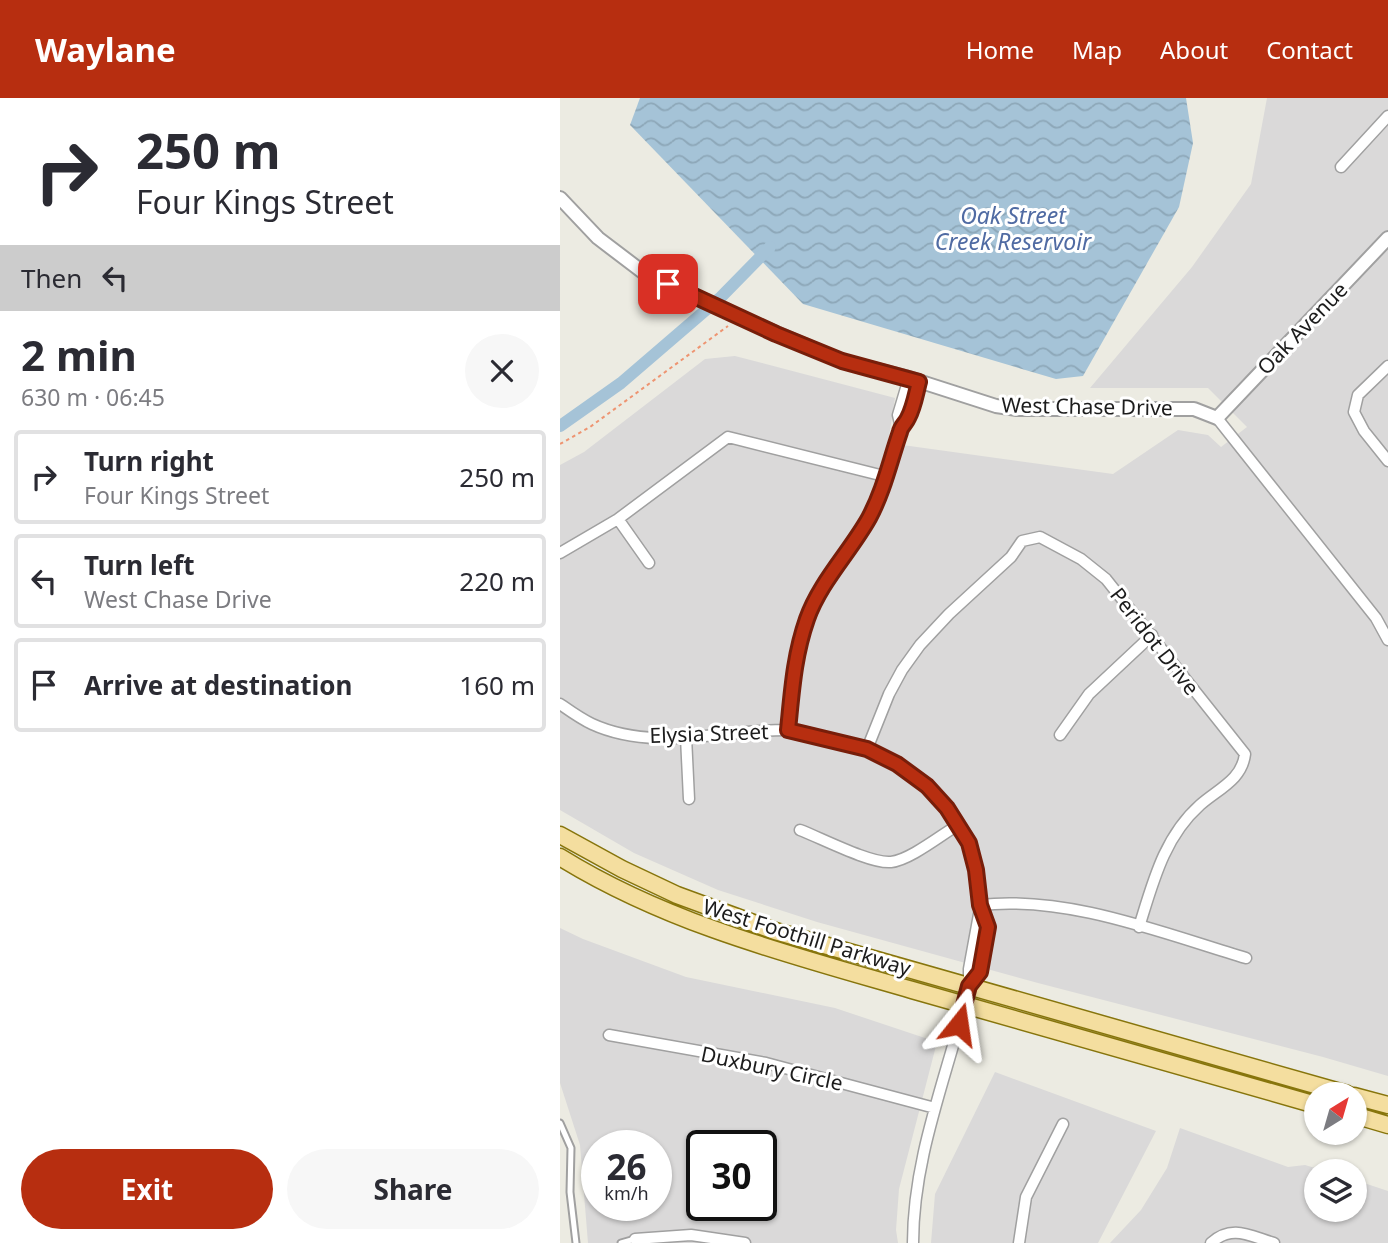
<!DOCTYPE html>
<meta charset="utf-8">
<style>
:root{--surface:#fff;--page:#f7f7f7;--text:#2b2b33;--muted:#7c7c81;--line:#e1e1e2;--accent:#b72e10}
body{margin:0;font-family:"Noto Sans",sans-serif;background:var(--page);color:var(--text);height:100vh;display:flex;flex-direction:column;font-size:26px;white-space:nowrap}
*{box-sizing:border-box;margin:0}
p{font-size:23px;color:var(--muted)}
.icon{flex:none;width:38px;height:38px;fill:none;stroke:currentColor;stroke-width:2;stroke-linecap:round;stroke-linejoin:round}
.map{position:relative;flex:1;overflow:hidden}
.details{display:flex;flex-direction:column;background:var(--surface);width:560px}
.details>*{flex:none}
.guide{background:#fff;color:var(--text);overflow:hidden}
.needle{width:46px;rotate:37deg}
.tools{position:absolute;left:744px;top:984px;display:grid;gap:14px}
.tools a{display:grid;place-items:center;width:63px;height:63px;border-radius:50%;background:var(--surface);box-shadow:0 2px 5px #0004;font-size:35px}
.speed{position:absolute;left:21px;top:1032px;display:flex;gap:14px;font-size:35px;font-weight:700;text-align:center}
.speed>*{display:grid;place-content:center;width:91px;height:91px;border-radius:50%;background:var(--surface);box-shadow:0 2px 5px #0004;line-height:1}
.speed small{font-size:18px;font-weight:400}
.speed .limit{border:4px solid #111;border-radius:10px;background:#fff;color:#111}
.pin{position:absolute;display:grid;place-items:center;width:60px;height:60px;color:#fff;margin:-30px;border-radius:14px;box-shadow:0 4px 10px #0006}
.me{position:absolute;width:77px;margin:-38px;rotate:15deg;stroke-linejoin:round;filter:drop-shadow(0 0 5px #0008)}
.turn{display:flex;align-items:center;gap:24px;height:147px;padding:0 21px;font-size:32px}
.turn .icon{width:91px;height:91px;stroke-width:2.5}
.turn b{display:block;font-size:49px;line-height:60px}
.then{display:flex;align-items:center;height:66px;padding:0 21px;background:#0003;gap:14px;font-size:26px}
.round{display:grid;place-items:center;flex:none;width:74px;height:74px;border-radius:37px;background:var(--page)}
.overview{display:flex;align-items:center;justify-content:space-between;height:119px;padding:0 21px}
h1{font-size:42px;font-weight:700;line-height:52px}
.cta{display:flex;gap:14px;margin-top:auto;padding:14px 21px}
.cta a{flex:1;height:80px;border-radius:42px;background:var(--accent);color:#fff;font-size:28px;font-weight:700;line-height:80px;text-align:center}
.cta a+a{background:var(--page);color:var(--text)}
ul{padding:0;list-style:none}
li{display:flex;align-items:center;gap:21px;height:94px;margin:0 14px 10px;padding:0 7px;border:4px solid var(--line);border-radius:7px}
li div{flex:1}
li b{display:block;font-size:26px}
li em{font-style:normal}
header{display:flex;align-items:center;gap:42px;box-sizing:border-box;height:98px;padding:0 35px;background:var(--accent);color:#fff}
header strong{font-size:33px}
nav{display:flex;gap:38px;margin-inline-start:auto;font-size:24px}
main{display:flex;flex:1;min-height:0}
.map>svg:first-child{display:block}
.residential{fill:#dad9d9;fill-rule:evenodd}
.water{fill:url(#water-waves)}
.lines{fill:none;stroke-linecap:round;stroke-linejoin:round}
.canal{stroke:#a5c3d7;stroke-width:12}
.service-casing{stroke:#a0a0a0;stroke-width:9}
.minor-casing{stroke:#a0a0a0;stroke-width:13}
.tertiary-casing{stroke:#a0a0a0;stroke-width:16}
.primary-casing{stroke:#87750c;stroke-width:19}
.path{stroke:#ee9471;stroke-width:2;stroke-dasharray:3.5 3.5;stroke-linecap:butt}
.service{stroke:#fff;stroke-width:5}
.minor{stroke:#fff;stroke-width:10}
.tertiary{stroke:#fff;stroke-width:12}
.primary{stroke:#f4de9f;stroke-width:16}
.route-casing{stroke:#771e0a;stroke-width:18}
.route{stroke:#b72e10;stroke-width:12}
.labels{text-anchor:middle;dominant-baseline:central;stroke-width:6;stroke-linejoin:round;paint-order:stroke}
.street-label{font-size:21px;fill:#1c1c1c;stroke:#fff}
.water-label{font-size:23px;font-style:italic;fill:#506ba3;stroke:#fff}
</style>
<header>
<strong>Waylane</strong>
<nav><a>Home</a><a>Map</a><a>About</a><a>Contact</a></nav>
</header>
<main>
<section class="details">
<div class="guide">
<div class="turn"><svg class="icon" aria-label="right" viewBox="0 0 24 24"><path d="M7 20v-9h11M14 6l5 5-5 5"/></svg><div><b>250 m</b>Four Kings Street</div></div>
<div class="then">Then<svg class="icon" aria-label="left" viewBox="0 0 24 24"><path d="M17 20v-9H6M10 6l-5 5 5 5"/></svg></div>
</div>
<div class="overview"><div><h1>2 min</h1><p>630 m · 06:45</p></div><a class="round"><svg class="icon" aria-label="close" viewBox="0 0 24 24"><path d="M6 6l12 12M18 6L6 18"/></svg></a></div>
<ul>
<li><svg class="icon" aria-label="right" viewBox="0 0 24 24"><path d="M7 20v-9h11M14 6l5 5-5 5"/></svg><div><b>Turn right</b><p>Four Kings Street</p></div><em>250 m</em></li>
<li><svg class="icon" aria-label="left" viewBox="0 0 24 24"><path d="M17 20v-9H6M10 6l-5 5 5 5"/></svg><div><b>Turn left</b><p>West Chase Drive</p></div><em>220 m</em></li>
<li><svg class="icon" aria-label="arrive" viewBox="0 0 24 24"><path d="M6 21V4h12l-3 4 3 4H6"/></svg><div><b>Arrive at destination</b></div><em>160 m</em></li>
</ul>
<div class="cta"><a>Exit</a><a>Share</a></div>
</section>
<div class="map">
<svg width="828" height="1145" viewBox="0 0 828 1145">
<defs>
<pattern id="water-waves" width="16" height="10" patternUnits="userSpaceOnUse" patternTransform="scale(1.75)"><rect width="16" height="10" fill="#a5c3d7"/><path d="M0 5q4-4 8 0t8 0" fill="none" stroke="#8da7b8"/></pattern>
</defs>
<rect width="100%" height="100%" fill="#ecebe2"/>
<path class="residential" d="M707 0H828V978L763 959 478 885 257 824 158 792 74 755 0 712V367L24 354 145 261 175 258 335 300 328 345 553 376 618 332 648 337 661 349 687 329 648 290H530L632 169 691 86Z
M0 830 23 841 126 879 275 910 377 944 339 1091 336 1132 338 1145H28L20 1047 0 985ZM37 1048H96V1108H37ZM142 1048H201V1108H142Z
M435 974 596 1033 538 1145H371L375 1096Z
M620 1030 728 1069 745 1067 765 1073H756V1111H794L795 1082 828 1093V1145H550L581 1112 607 1070Z"/>
<path class="water" d="M80 0H626L633 45 619 109 523 278 496 281 243 206 70 27Z"/>
<g class="lines">
<path class="canal" d="M0 328 61 285 161 199 210 149"/>
<g class="service-casing">
<path id="service" d="M0 1025 11 1050 10 1094 16 1145
M61 1145 75 1141"/>
</g>
<g class="minor-casing">
<path id="minor" d="M781 69 828 18
M828 268 798 297 794 314 804 333 828 363
M657 320 816 520 828 542
M341 330 338 317 349 280
M58 421 89 465
M0 455 58 421 168 339 328 379
M0 606C10 613 21 621 32 626 93 654 162 632 226 632 242 632 261 638 277 643 349 663 410 710 418 788 419 795 419 803 421 809 423 816 427 823 427 829 429 850 422 873 409 888
M228 632C232 593 234 557 247 521 260 484 290 454 309 420 324 392 330 363 340 334 342 328 346 325 348 320 353 309 356 295 359 284
M500 637 529 596 592 537
M126 639 129 701
M307 651 329 596 342 572 360 547 389 516 451 459 462 443 480 439 521 461 546 481 685 656C682 682 658 691 640 707 604 739 593 784 579 829
M240 732C261 740 311 766 331 764 350 762 381 737 398 727
M420 807C508 797 602 835 686 860
M49 937 206 965 375 1010
M75 1141 131 1137 185 1145
M353 1145C353 1056 389 974 409 888V871L420 811
M459 1145 466 1099 503 1026
M651 1145C672 1126 690 1138 714 1145"/>
</g>
<g class="tertiary-casing">
<path id="tertiary" d="M0 100 38 140 84 175 181 220 282 263 349 280 436 308 457 311H634L657 320 828 140"/>
</g>
<g class="primary-casing">
<path id="primary" d="M0 737 62 771 117 797 215 833 787 996
M0 759C108 826 231 857 352 892 486 931 621 968 756 1007
M794 998 828 1007
M794 1017 828 1027"/>
</g>
<path class="path" d="M0 346 30 329 168 228"/>
<use href="#service" class="service"/>
<use href="#minor" class="minor"/>
<use href="#tertiary" class="tertiary"/>
<use href="#primary" class="primary"/>
</g>
<g class="lines">
<g class="route-casing">
<path id="route" d="M108 186 216 236 282 263 359 284C356 295 354 309 348 320 346 325 341 328 340 334 330 363 324 392 309 420 290 454 260 484 247 521 234 558 232 593 228 632L307 651 337 666 367 688 387 710 409 745 416 772 420 807 428 829 420 874 409 888 399 926"/>
</g>
<use href="#route" class="route"/>
</g>
<g class="labels">
<g class="street-label">
<text transform="translate(742 230) rotate(-46)">Oak Avenue</text>
<text transform="translate(527 308) rotate(1)">West Chase Drive</text>
<text transform="translate(595 543) rotate(52)">Peridot Drive</text>
<text transform="translate(149 635) rotate(-2)">Elysia Street</text>
<text transform="translate(247 839) rotate(17)">West Foothill Parkway</text>
<text transform="translate(212 970) rotate(12)">Duxbury Circle</text>
</g>
<g class="water-label">
<text x="453" y="117">Oak Street<tspan x="453" dy="26">Creek Reservoir</tspan></text>
</g>
</g>
</svg>
<div class="tools">
<a><svg class="needle" viewBox="-14 -14 28 28"><path d="M0-13l5 13h-10z" fill="#e53935"/><path d="M0 13l5-13h-10z" fill="#7c7c81"/></svg></a>
<a><svg class="icon" aria-label="layers" viewBox="0 0 24 24"><path d="M12 4l9 5-9 5-9-5zM3 14l9 5 9-5"/></svg></a>
</div>
<div class="speed"><div>26<small>km/h</small></div><div class="limit">30</div></div>
<div class="pin" style="left:108px;top:186px;background:#d93025"><svg class="icon" aria-label="arrive" viewBox="0 0 24 24"><path d="M6 21V4h12l-3 4 3 4H6"/></svg></div>
<svg class="me" style="left:399px;top:926px" viewBox="-20 -20 40 40"><path d="M0-17L14 15 0 8-14 15z" fill="#b72e10" stroke="#fff" stroke-width="4"/></svg>
</div>
</main>
